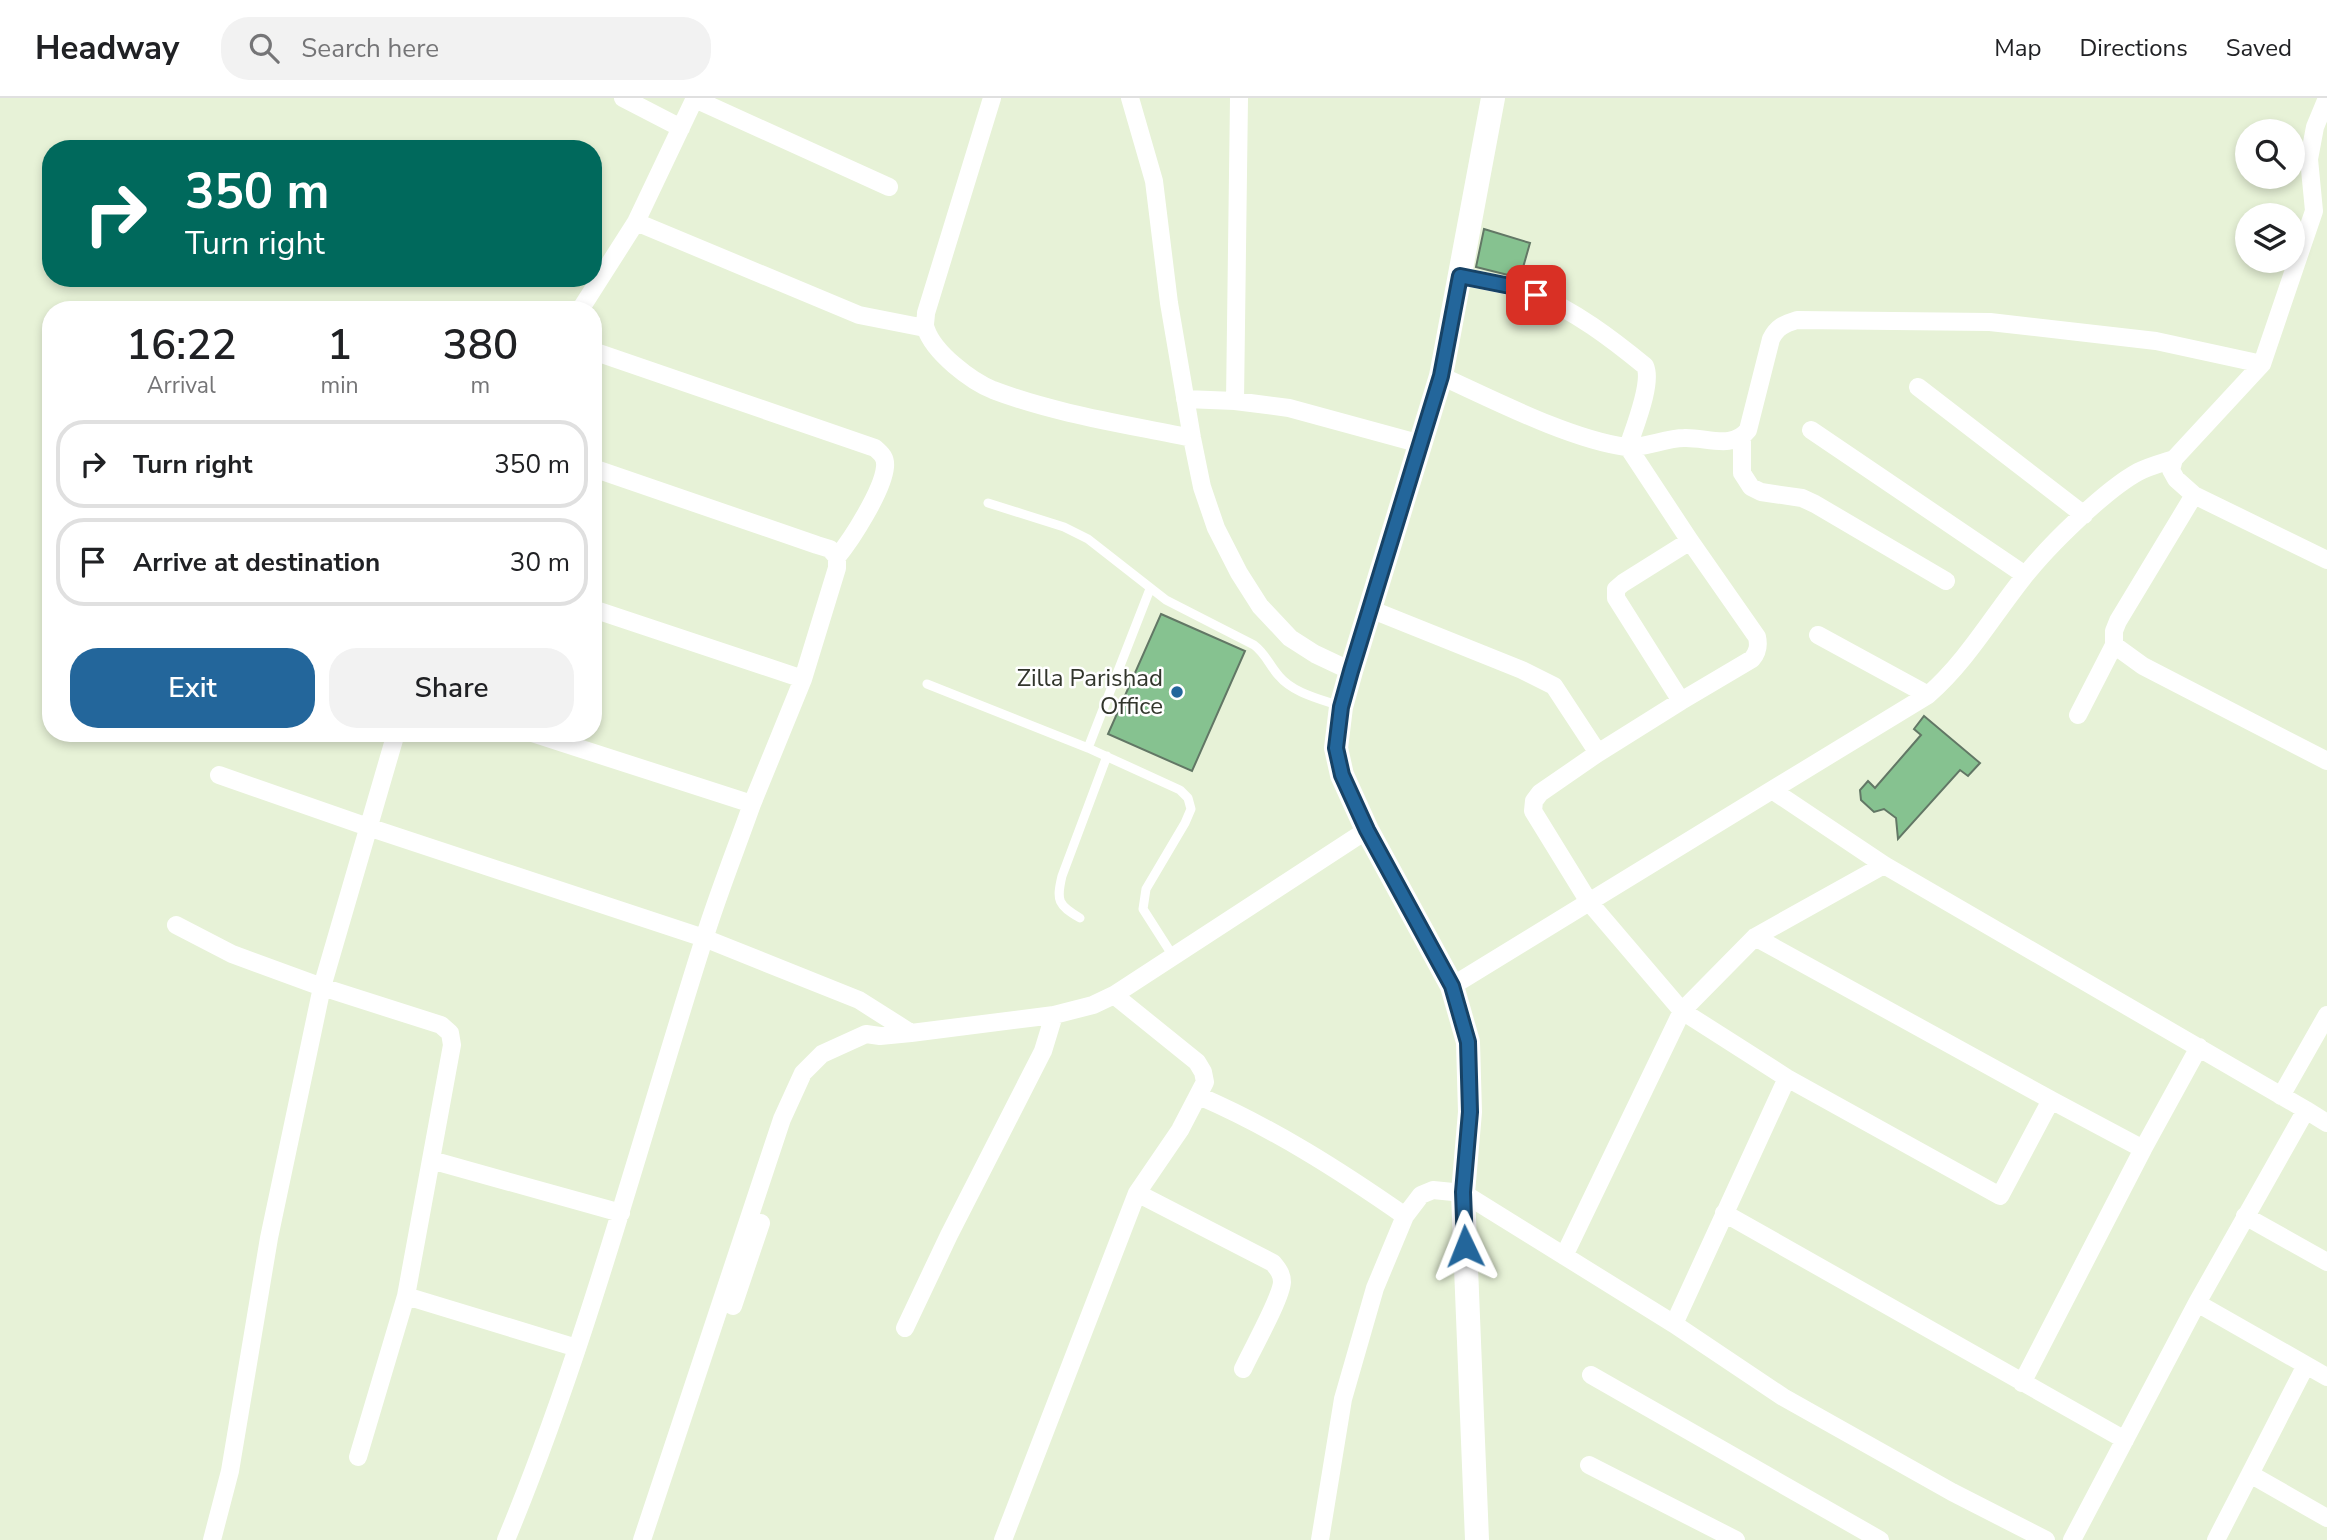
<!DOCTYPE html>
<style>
:root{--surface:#fff;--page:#f2f2f2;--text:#202124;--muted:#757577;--line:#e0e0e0;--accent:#23669b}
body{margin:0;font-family:"Nunito Sans",sans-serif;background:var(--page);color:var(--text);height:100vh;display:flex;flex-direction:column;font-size:26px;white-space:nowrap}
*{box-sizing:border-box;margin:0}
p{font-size:23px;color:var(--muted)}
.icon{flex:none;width:38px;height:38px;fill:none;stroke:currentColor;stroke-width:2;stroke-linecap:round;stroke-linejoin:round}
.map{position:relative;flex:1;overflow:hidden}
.side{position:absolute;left:42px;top:203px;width:560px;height:441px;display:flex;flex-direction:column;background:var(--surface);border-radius:28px;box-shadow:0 4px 10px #0003}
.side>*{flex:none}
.banner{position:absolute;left:42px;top:42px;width:560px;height:147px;border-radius:28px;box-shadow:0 4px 10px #0003;background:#00695c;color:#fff;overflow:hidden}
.tools{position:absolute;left:2235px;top:21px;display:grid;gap:14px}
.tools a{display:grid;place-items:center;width:70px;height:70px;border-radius:50%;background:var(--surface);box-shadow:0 4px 10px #0003;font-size:35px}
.pin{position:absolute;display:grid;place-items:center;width:60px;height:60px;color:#fff;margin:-30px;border-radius:14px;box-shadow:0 4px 10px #0006}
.me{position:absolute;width:77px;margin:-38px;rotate:358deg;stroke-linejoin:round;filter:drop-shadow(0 0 5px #0008)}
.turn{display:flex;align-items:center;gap:24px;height:147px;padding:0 28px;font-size:32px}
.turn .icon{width:91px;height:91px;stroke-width:2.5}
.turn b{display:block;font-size:49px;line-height:60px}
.eta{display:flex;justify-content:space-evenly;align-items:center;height:119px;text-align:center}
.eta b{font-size:42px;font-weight:600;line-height:49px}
.button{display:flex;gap:14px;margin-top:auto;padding:14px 28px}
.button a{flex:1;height:80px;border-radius:28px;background:var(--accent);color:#fff;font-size:28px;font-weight:600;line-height:80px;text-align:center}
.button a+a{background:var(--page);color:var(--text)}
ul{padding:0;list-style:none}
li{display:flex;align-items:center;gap:21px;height:88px;margin:0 14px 10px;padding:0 14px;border:4px solid var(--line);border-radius:28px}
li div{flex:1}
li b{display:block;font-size:26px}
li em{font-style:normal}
header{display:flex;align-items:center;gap:42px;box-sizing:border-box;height:98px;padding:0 35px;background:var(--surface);border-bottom:2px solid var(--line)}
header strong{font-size:33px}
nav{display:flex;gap:38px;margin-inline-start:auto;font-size:24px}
.search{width:490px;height:63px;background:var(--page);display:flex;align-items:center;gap:18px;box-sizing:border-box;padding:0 24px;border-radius:28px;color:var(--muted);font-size:26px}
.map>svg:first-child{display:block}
.building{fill:#86c290;stroke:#627765;stroke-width:2}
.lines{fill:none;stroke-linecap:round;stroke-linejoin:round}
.lane{stroke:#fff;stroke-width:9}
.street{stroke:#fff;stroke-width:18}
.secondary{stroke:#fff;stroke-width:24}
.route-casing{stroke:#174265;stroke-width:18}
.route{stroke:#23669b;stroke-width:12}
.poi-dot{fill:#23669b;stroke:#fff;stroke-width:2.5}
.labels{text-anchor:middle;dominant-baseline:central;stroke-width:5;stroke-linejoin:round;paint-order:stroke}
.poi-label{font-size:24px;fill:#31352b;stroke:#fff;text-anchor:end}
</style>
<header>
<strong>Headway</strong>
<div class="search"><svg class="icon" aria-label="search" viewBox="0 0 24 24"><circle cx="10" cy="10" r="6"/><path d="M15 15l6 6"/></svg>Search here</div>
<nav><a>Map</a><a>Directions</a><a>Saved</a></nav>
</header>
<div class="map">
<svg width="2327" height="1442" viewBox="0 0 2327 1442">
<rect width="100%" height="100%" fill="#e7f2d7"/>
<path class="building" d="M1484 131 1530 145 1520 180 1476 169Z
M1161 516 1245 553 1192 673 1108 636Z
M1924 618 1980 665 1968 678 1960 672 1898 741 1896 720 1884 711 1874 714 1861 702 1860 692 1868 683 1875 690 1921 637 1914 631Z"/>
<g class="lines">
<path class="lane" d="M988 405 1064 429 1088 441 1166 502 1254 547C1266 556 1269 567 1279 578 1293 595 1320 601 1340 608
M927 586 1088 650 1180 692 1188 700 1191 711 1185 725 1146 791 1143 811 1173 858
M1088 650 1150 491
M1080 820C1058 807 1056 803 1062 778L1107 658"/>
<path class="street" d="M623 0 681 30
M992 0 926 215C926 220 924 227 926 231 934 255 971 283 993 292 1056 316 1125 326 1192 340
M1130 0 1154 83 1169 205 1192 340 1202 389 1216 430 1239 475 1260 508 1290 540 1315 556 1351 573
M695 1 889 89
M636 124 859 217 925 230
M1460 178C1485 183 1511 187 1535 197 1574 212 1612 241 1645 268 1653 285 1634 330 1628 349L1690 443 1623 485 1616 491V500L1681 603 1752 561C1758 554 1759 548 1757 539L1690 443
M580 212 636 124 695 0
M593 253 875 350C882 356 886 360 885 369 883 392 852 441 837 459
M1441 278C1494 302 1569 341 1626 349 1642 351 1666 340 1684 340 1706 339 1733 352 1748 332L1771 241C1777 229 1784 226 1797 222L1990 224 2156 243 2262 266
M1918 289 2084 417
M1185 301 1235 303 1289 310 1421 346
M1235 303 1239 0
M1811 332 2025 477
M1742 340V375L1751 389 1761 394 1802 400 1815 406 1946 483
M2174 361C2162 365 2149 368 2138 374 2105 392 2047 449 2023 480 1992 519 1966 564 1928 597L1772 692 1884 767 2306 1012
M593 370 817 447 830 451 837 459V470L803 581 752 706
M2194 397 2327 462
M593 511 803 581
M1370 511 1522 572 1554 588 1598 655
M1818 537 1928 597
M2114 547 2143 568 2327 663
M2078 617 2114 547V533L2118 523 2194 397 2176 381 2171 372 2174 361 2262 266 2314 113 2309 61 2315 29 2327 0
M396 635 322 889 441 927 450 935 452 947 406 1198
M219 677 368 729 704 840 859 902 911 935
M1772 692 1589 804 1682 913 1787 980 2000 1098 2051 1002 2143 1051 2199 949
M176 827 232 856 322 889 269 1140 230 1373 212 1442
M1755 839 2051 1002
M1452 888 1589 804 1533 713 1534 703 1540 695 1598 655 1681 603
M1199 998C1273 1030 1339 1072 1405 1118
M2281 998 2327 917
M431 1062 621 1115
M1137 1095 1273 1165C1278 1171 1282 1176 1282 1184 1281 1201 1251 1253 1243 1271
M1724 1115 2125 1342
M2245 1118 2327 1164
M1564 1158 1682 913 1755 839 1884 767
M2197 1205 2327 1279
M733 1208 761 1125
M1674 1226 1787 980
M905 1230 949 1137 1043 953 1054 917
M2306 1267 2250 1376 2327 1420
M1591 1277 1880 1442
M2022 1285 2143 1051
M358 1359 406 1198 577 1250
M1589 1367 1736 1442
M506 1442C587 1247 640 1042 704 841 718 796 736 751 752 706L532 635
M642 1442 782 1021 803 975 822 956 866 936 880 938 911 935 1054 917 1093 907 1114 897 1367 732
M1003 1442 1137 1095 1180 1032 1205 984 1203 974 1197 964 1114 897
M1320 1442 1343 1301 1375 1190 1405 1118 1421 1097 1433 1092 1463 1095 1674 1226 1783 1299 1952 1394 2046 1442
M2072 1442 2197 1205 2306 1012 2327 1025
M2216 1442 2250 1376"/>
<path class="secondary" d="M1477 1442 1463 1095 1470 1014 1468 944 1452 888 1367 732 1342 677 1336 650 1341 609 1351 573 1441 278 1493 0"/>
</g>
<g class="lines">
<g class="route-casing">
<path id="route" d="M1465 1148 1463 1094 1470 1014 1468 944 1452 888 1367 732 1342 677 1336 650 1341 609 1351 573 1441 278 1460 178 1510 188 1536 197"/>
</g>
<use href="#route" class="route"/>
</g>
<circle class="poi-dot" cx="1177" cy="594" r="7"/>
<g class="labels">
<g class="poi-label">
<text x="1163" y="580">Zilla Parishad<tspan x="1163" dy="28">Office</tspan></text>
</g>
</g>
</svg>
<div class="tools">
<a><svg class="icon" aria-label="search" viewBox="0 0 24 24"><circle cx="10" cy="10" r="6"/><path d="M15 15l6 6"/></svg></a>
<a><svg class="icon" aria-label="layers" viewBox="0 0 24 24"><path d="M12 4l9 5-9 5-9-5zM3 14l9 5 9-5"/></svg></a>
</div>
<div class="pin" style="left:1536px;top:197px;background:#d93025"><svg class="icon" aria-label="arrive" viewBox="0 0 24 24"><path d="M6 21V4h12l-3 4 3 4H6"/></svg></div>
<svg class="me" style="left:1465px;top:1148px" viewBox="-20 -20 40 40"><path d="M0-17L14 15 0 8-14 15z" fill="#23669b" stroke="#fff" stroke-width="4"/></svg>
<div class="banner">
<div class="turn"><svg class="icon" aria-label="right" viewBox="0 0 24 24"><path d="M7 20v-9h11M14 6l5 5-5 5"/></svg><div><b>350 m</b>Turn right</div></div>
</div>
<section class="side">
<div class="eta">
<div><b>16:22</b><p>Arrival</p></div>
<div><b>1</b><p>min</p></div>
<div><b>380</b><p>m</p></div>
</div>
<ul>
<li><svg class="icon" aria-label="right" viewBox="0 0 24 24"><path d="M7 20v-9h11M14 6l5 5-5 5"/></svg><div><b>Turn right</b></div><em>350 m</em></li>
<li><svg class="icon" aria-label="arrive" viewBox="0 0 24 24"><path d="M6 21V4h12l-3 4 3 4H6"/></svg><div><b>Arrive at destination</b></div><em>30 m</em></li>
</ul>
<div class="button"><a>Exit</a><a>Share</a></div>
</section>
</div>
